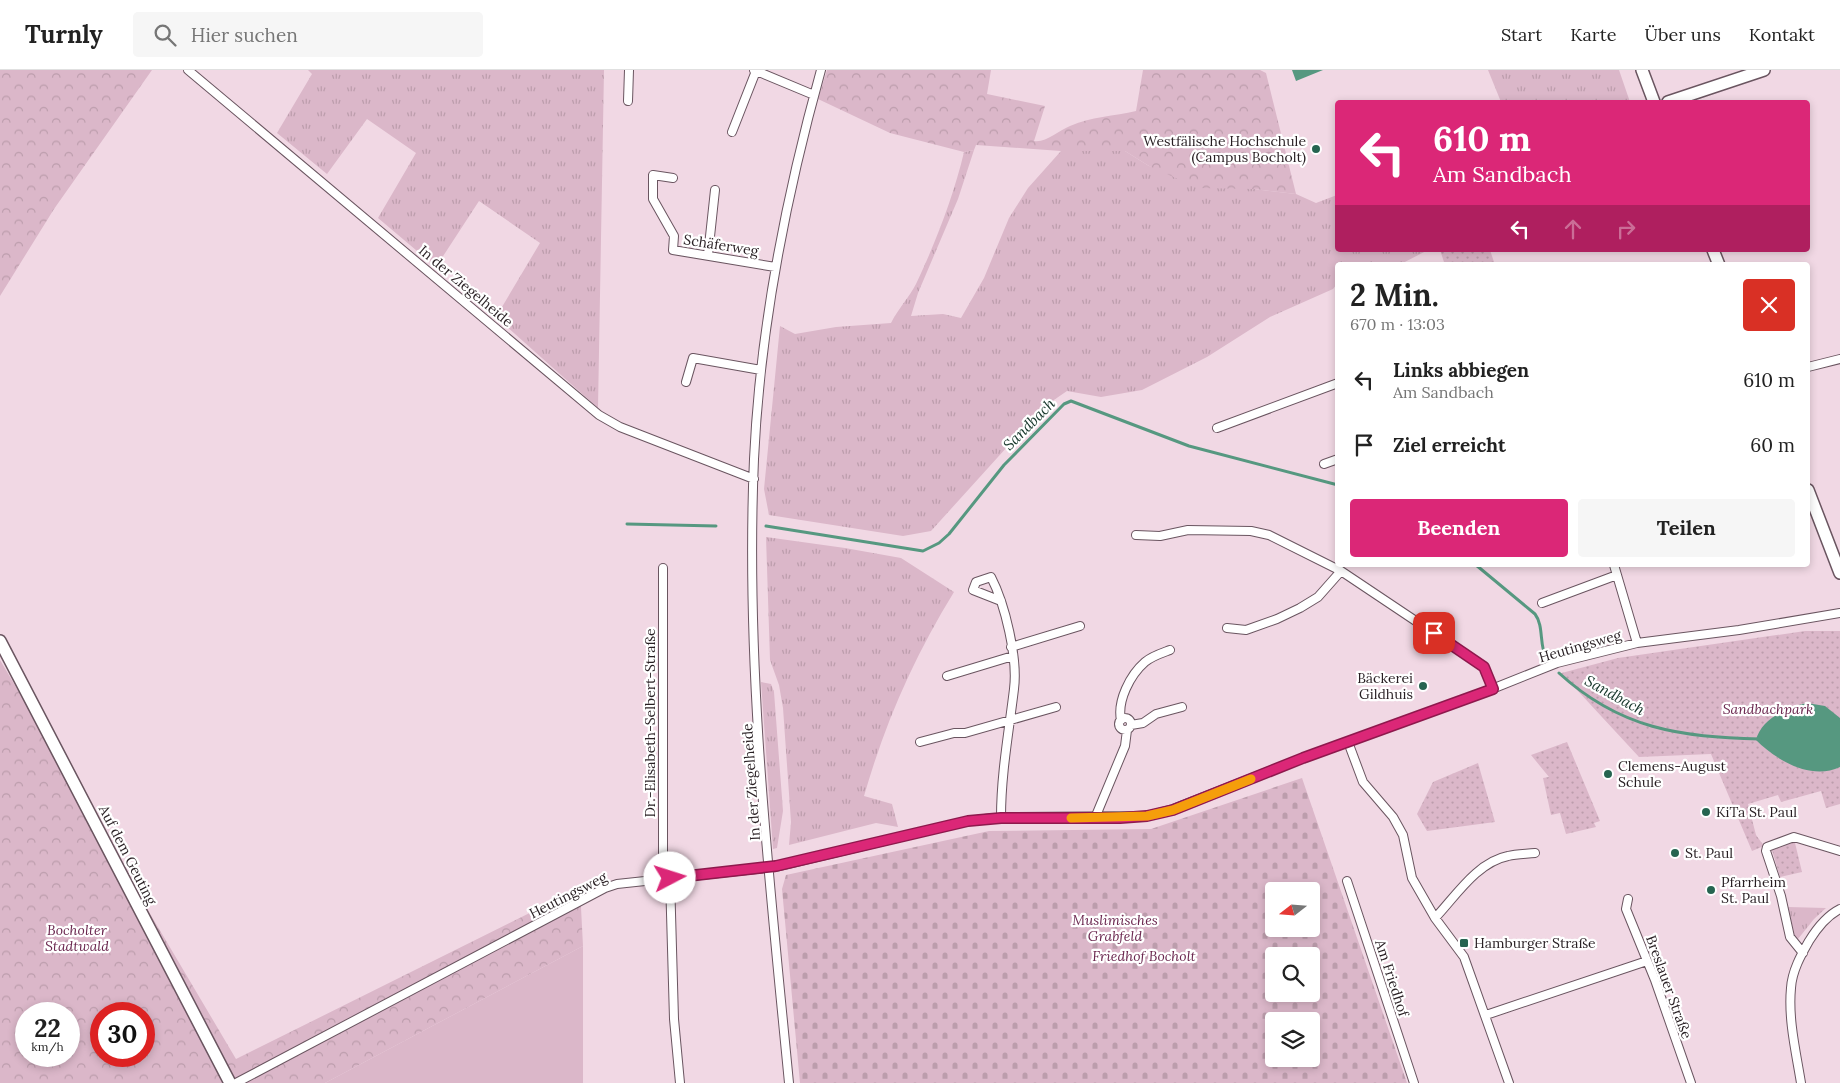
<!DOCTYPE html>
<html lang="de">
<meta charset="utf-8">
<style>
:root{--surface:#fff;--page:#f6f6f6;--text:#222;--muted:#767676;--line:#e0e0e0;--accent:#db2777}
body{margin:0;font-family:Lora,serif;background:var(--page);color:var(--text);height:100vh;display:flex;flex-direction:column;font-size:19px;white-space:nowrap}
*{box-sizing:border-box;margin:0}
p{font-size:16px;color:var(--muted)}
.icon{flex:none;width:28px;height:28px;fill:none;stroke:currentColor;stroke-width:2;stroke-linecap:round;stroke-linejoin:round}
.map{position:relative;flex:1;overflow:hidden}
.sheet{position:absolute;left:1335px;top:192px;width:475px;height:305px;display:flex;flex-direction:column;background:var(--surface);border-radius:5px;box-shadow:0 2px 8px #0003}
.sheet>*{flex:none}
.guide{position:absolute;left:1335px;top:30px;width:475px;height:152px;border-radius:5px;box-shadow:0 2px 8px #0003;background:#db2777;color:#fff;overflow:hidden}
.needle{width:32px;rotate:253deg}
.tools{position:absolute;left:1265px;top:812px;display:grid;gap:10px}
.tools a{display:grid;place-items:center;width:55px;height:55px;border-radius:5px;background:var(--surface);box-shadow:0 2px 8px #0003;font-size:25px}
.speed{position:absolute;left:15px;top:932px;display:flex;gap:10px;font-size:25px;font-weight:700;text-align:center}
.speed>*{display:grid;place-content:center;width:65px;height:65px;border-radius:50%;background:var(--surface);box-shadow:0 2px 8px #0003;line-height:1}
.speed small{font-size:12px;font-weight:400}
.speed .limit{border:8px solid #d22;background:#fff;color:#111}
.pin{position:absolute;display:grid;place-items:center;width:42px;height:42px;color:#fff;margin:-21px;border-radius:10px;box-shadow:0 2px 8px #0006}
.me{position:absolute;width:55px;margin:-28px;rotate:85deg;stroke-linejoin:round;filter:drop-shadow(0 0 4px #0008)}
.turn{display:flex;align-items:center;gap:18px;height:105px;padding:0 15px;font-size:22px}
.turn .icon{width:65px;height:65px;stroke-width:2.5}
.turn b{display:block;font-size:35px;line-height:42px}
.lanes{display:flex;align-items:center;height:48px;padding:0 15px;background:#0003;justify-content:center;gap:25px;direction:ltr}
.lanes .off{opacity:.35}
.round{display:grid;place-items:center;flex:none;width:52px;height:52px;border-radius:5px;background:var(--page)}
.overview{display:flex;align-items:center;justify-content:space-between;height:85px;padding:0 15px}
h1{font-size:30px;font-weight:700;line-height:38px}
.cta{display:flex;gap:10px;margin-top:auto;padding:10px 15px}
.cta a{flex:1;height:58px;border-radius:5px;background:var(--accent);color:#fff;font-size:20px;font-weight:700;line-height:58px;text-align:center}
.cta a+a{background:var(--page);color:var(--text)}
ul{padding:0;list-style:none}
li{display:flex;align-items:center;gap:15px;height:65px;padding:0 15px}
li div{flex:1}
li b{display:block;font-size:19px}
li em{font-style:normal}
header{display:flex;align-items:center;gap:30px;box-sizing:border-box;height:70px;padding:0 25px;background:var(--surface);border-bottom:1px solid var(--line)}
header strong{font-size:24px}
nav{display:flex;gap:28px;margin-inline-start:auto;font-size:18px}
.search{width:350px;height:45px;background:var(--page);display:flex;align-items:center;gap:12px;box-sizing:border-box;padding:0 18px;border-radius:5px;color:var(--muted);font-size:19px}
.map>svg:first-child{display:block}
.grass{fill:url(#grass-tufts)}
.forest{fill:url(#forest-crowns);fill-rule:evenodd}
.cemetery{fill:url(#cemetery-stones);fill-rule:evenodd}
.park{fill:url(#park-dots)}
.garden{fill:#dbb7c9}
.water{fill:#569880}
.lines{fill:none;stroke-linecap:round;stroke-linejoin:round}
.stream{stroke:#569880;stroke-width:3}
.street-casing{stroke:#6a5560;stroke-width:10}
.secondary-casing{stroke:#6a5560;stroke-width:14}
.street{stroke:#fff;stroke-width:8}
.secondary{stroke:#fff;stroke-width:11}
.route-casing{stroke:#8e194d;stroke-width:12}
.route{stroke:#db2777;stroke-width:9}
.slow{stroke:#f59e0b;stroke-width:9}
.poi-dot{fill:#266450;stroke:#fff;stroke-width:2}
.labels{text-anchor:middle;dominant-baseline:central;stroke-width:4.5;stroke-linejoin:round;paint-order:stroke}
.poi-label{font-size:14px;fill:#271e22;stroke:#fff;text-anchor:start}
.street-label{font-size:14px;fill:#271e22;stroke:#fff}
.park-label{font-size:14px;font-style:italic;fill:#6b274f;stroke:#fff}
.water-label{font-size:15px;font-style:italic;fill:#143429;stroke:#fff}
</style>
<header>
<strong>Turnly</strong>
<div class="search"><svg class="icon" aria-label="search" viewBox="0 0 24 24"><circle cx="10" cy="10" r="6"/><path d="M15 15l6 6"/></svg>Hier suchen</div>
<nav><a>Start</a><a>Karte</a><a>Über uns</a><a>Kontakt</a></nav>
</header>
<div class="map">
<svg width="1840" height="1013" viewBox="0 0 1840 1013">
<defs>
<pattern id="grass-tufts" width="24" height="20" patternUnits="userSpaceOnUse" patternTransform="scale(1.25)"><rect width="24" height="20" fill="#dbb7c9"/><path d="M3 7l-1-3M5 7V3M7 7l1-3M15 17l-1-3M17 17v-4M19 17l1-3" fill="none" stroke="#bc9dac"/></pattern>
<pattern id="forest-crowns" width="20" height="18" patternUnits="userSpaceOnUse" patternTransform="scale(1.25)"><rect width="20" height="18" fill="#dbb7c9"/><path d="M2 6a3 3 0 1 1 6 0M12 15a3 3 0 1 1 6 0" fill="none" stroke="#bc9dac"/></pattern>
<pattern id="cemetery-stones" width="16" height="16" patternUnits="userSpaceOnUse" patternTransform="scale(1.25)"><rect width="16" height="16" fill="#dbb7c9"/><path d="M2 7V4a2 2 0 0 1 4 0v3zM10 15v-3a2 2 0 0 1 4 0v3z" fill="#bc9dac"/></pattern>
<pattern id="park-dots" width="8" height="8" patternUnits="userSpaceOnUse" patternTransform="scale(1.25)"><rect width="8" height="8" fill="#dbb7c9"/><path d="M2 2h.1M6 6h.1" fill="none" stroke="#bc9dac" stroke-width="1.8" stroke-linecap="round"/></pattern>
</defs>
<rect width="100%" height="100%" fill="#f1d8e4"/>
<path class="grass" d="M308 0H604L598 338 496 247 540 173 479 131 436 197 378 148 416 83 367 49 327 104 277 63 312 4Z
M1488 0H1619L1630 32H1501Z
M974 80 958 129 918 223 911 246 943 244 961 248 984 208 1009 148 1028 118 1061 81H1125L1149 96 1254 119 1296 124 1316 133 1337 125 1338 180H1428L1399 195H1338L1337 214 1333 219 1270 247 1207 287 1142 320 1101 327 1067 321 1032 345 1017 366 931 461 903 466 769 445 764 419 780 256 795 264 836 257 891 253C898 239 910 226 916 214 935 174 954 125 964 82Z
M766 467 845 478 901 488 954 522C914 587 885 653 864 726L892 734 898 757 876 753 789 775 791 752 783 638 779 615 770 590Z
M761 612 771 614 774 622 783 741 777 778 773 779Z
M1788 837 1826 838 1814 849 1798 869 1795 868Z"/>
<path class="forest" d="M0 0H152L54 139 0 226Z
M827 0H991L987 24 1045 36 1034 71C1046 73 1058 61 1070 56 1090 47 1115 46 1136 41L1143 0H1260L1266 3 1296 124 1254 119 1198 118 1149 96 1125 81H1061L976 75 974 80 964 82 890 63 818 29Z
M0 590 236 989 580 818 583 876 325 1013H0ZM26 944H69V986H26ZM101 944H144V986H101Z"/>
<path class="cemetery" d="M1302 708 1407 1013H800L782 819 786 805 989 761 1151 759ZM1274 821H1311V859H1274ZM1274 886H1311V924H1274ZM1274 951H1311V989H1274Z"/>
<path class="park" d="M1440 180H1490L1495 195H1445Z
M1805 561H1840V734L1826 738 1821 721 1781 732 1778 725 1748 734 1756 765 1764 776 1752 781 1711 684 1639 687 1577 620 1558 604 1618 588Z
M1567 672 1600 751 1594 753 1596 757 1566 764 1560 743 1551 745 1543 708 1549 707 1531 685Z
M1478 693 1495 752 1427 761 1417 744 1433 712Z
M1789 773H1795L1802 802 1780 807 1772 780Z"/>
<path class="garden" d="M583 876V1013H325Z"/>
<path class="water" d="M1292 0H1323L1296 11Z
M1807 633 1825 636 1840 648V697C1811 711 1776 690 1756 670 1761 649 1787 637 1807 633Z"/>
<g class="lines">
<path class="stream" d="M627 454 716 456
M766 456 923 481 939 473 949 464 1004 395 1064 334 1071 331 1189 376 1338 415
M1476 495 1535 544C1544 556 1539 574 1546 588
M1559 603C1620 659 1680 667 1760 669"/>
<g class="street-casing">
<path id="street" d="M188 0 599 345 620 357 754 409
M754 0 814 25
M628 31 629 0
M732 62 756 1
M673 108 653 105V129L674 166 673 180 775 197
M708 185 715 120
M1808 297 1840 289
M686 312 693 288 761 300
M1217 358 1338 313
M1324 394 1338 389
M1136 465 1160 466 1188 460 1251 461 1269 465 1341 501 1477 592 1484 597 1493 619
M1614 495 1637 573
M663 498V808
M1542 533 1617 505
M1227 558 1246 560 1277 549 1300 538 1318 527 1341 501
M1011 577 1080 556
M947 606 1013 586
M1119 654a6 6 0 1 1 12 0a6 6 0 1 1-12 0Z
M1121 650C1117 631 1130 605 1145 592 1152 586 1162 583 1170 580
M1131 655 1143 653 1156 644 1182 637
M920 672 954 663H965L1056 637
M1348 672 1363 712 1393 747 1403 765 1412 808 1435 848 1464 887 1509 1013
M1001 747C1001 704 1009 661 1014 619 1018 588 1005 534 991 507L976 512 973 520 1001 531
M1095 748 1125 676 1127 660
M670 808 674 949 680 1013
M1347 811 1414 1013
M1628 829 1626 839 1655 910 1691 1013
M1435 848C1455 827 1477 792 1508 786 1516 784 1526 784 1535 783
M1803 883 1790 867 1781 826 1766 781 1767 777 1794 767 1840 781
M1486 945 1647 891
M236 1013 605 818 617 814 776 797 968 751 1001 747 1147 746 1173 739 1303 688 1477 625 1557 593 1637 573 1739 560 1840 543
M789 1013C769 806 745 597 754 389 760 257 786 126 821 0
M1801 1013C1796 982 1788 949 1791 918 1792 901 1801 885 1809 871 1817 858 1826 846 1840 839"/>
</g>
<g class="secondary-casing">
<path id="secondary" d="M1642 0 1654 32
M1668 32 1764 0
M1713 180 1719 195
M1808 420 1840 503
M0 571 230 1013"/>
</g>
<use href="#street" class="street"/>
<use href="#secondary" class="secondary"/>
</g>
<g class="lines">
<g class="route-casing">
<path id="route" d="M670 808 776 796 968 751 1001 748H1120L1147 746 1173 740 1303 688 1493 619 1484 597 1434 563"/>
</g>
<use href="#route" class="route"/>
<path class="slow" d="M1071 748 1147 746 1173 740 1251 709"/>
</g>
<g class="poi-dot">
<circle cx="1316" cy="79" r="5"/>
<circle cx="1423" cy="616" r="5"/>
<circle cx="1608" cy="704" r="5"/>
<circle cx="1706" cy="742" r="5"/>
<circle cx="1675" cy="783" r="5"/>
<circle cx="1711" cy="820" r="5"/>
<rect x="1459" y="868" width="10" height="10" rx="2.5"/>
</g>
<g class="labels">
<g class="poi-label">
<text x="1306" y="71" text-anchor="end">Westfälische Hochschule<tspan x="1306" dy="16">(Campus Bocholt)</tspan></text>
<text x="1413" y="608" text-anchor="end">Bäckerei<tspan x="1413" dy="16">Gildhuis</tspan></text>
<text x="1618" y="696">Clemens-August<tspan x="1618" dy="16">Schule</tspan></text>
<text x="1716" y="742">KiTa St. Paul</text>
<text x="1685" y="783">St. Paul</text>
<text x="1721" y="812">Pfarrheim<tspan x="1721" dy="16">St. Paul</tspan></text>
<text x="1474" y="873">Hamburger Straße</text>
</g>
<g class="street-label">
<text transform="translate(721 175) rotate(9)">Schäferweg</text>
<text transform="translate(466 216) rotate(40)">In der Ziegelheide</text>
<text transform="translate(1580 576) rotate(-16)">Heutingsweg</text>
<text transform="translate(650 653) rotate(-90)">Dr.-Elisabeth-Selbert-Straße</text>
<text transform="translate(751 712) rotate(-94)">In der Ziegelheide</text>
<text transform="translate(128 785) rotate(63)">Auf dem Geuting</text>
<text transform="translate(568 825) rotate(-27)">Heutingsweg</text>
<text transform="translate(1392 908) rotate(72)">Am Friedhof</text>
<text transform="translate(1669 917) rotate(70)">Breslauer Straße</text>
</g>
<g class="park-label">
<text x="1768" y="639">Sandbachpark</text>
<text x="1115" y="850">Muslimisches<tspan x="1115" dy="16">Grabfeld</tspan></text>
<text x="77" y="860">Bocholter<tspan x="77" dy="16">Stadtwald</tspan></text>
<text x="1144" y="886">Friedhof Bocholt</text>
</g>
<g class="water-label">
<text transform="translate(1029 354) rotate(-45)">Sandbach</text>
<text transform="translate(1615 625) rotate(29)">Sandbach</text>
</g>
</g>
</svg>
<div class="tools">
<a><svg class="needle" viewBox="-14 -14 28 28"><path d="M0-13l5 13h-10z" fill="#e53935"/><path d="M0 13l5-13h-10z" fill="#767676"/></svg></a>
<a><svg class="icon" aria-label="search" viewBox="0 0 24 24"><circle cx="10" cy="10" r="6"/><path d="M15 15l6 6"/></svg></a>
<a><svg class="icon" aria-label="layers" viewBox="0 0 24 24"><path d="M12 4l9 5-9 5-9-5zM3 14l9 5 9-5"/></svg></a>
</div>
<div class="speed"><div>22<small>km/h</small></div><div class="limit">30</div></div>
<div class="pin" style="left:1434px;top:563px;background:#d93025"><svg class="icon" aria-label="arrive" viewBox="0 0 24 24"><path d="M6 21V4h12l-3 4 3 4H6"/></svg></div>
<svg class="me" style="left:670px;top:808px" viewBox="-20 -20 40 40"><circle r="19" fill="#fff"/><path d="M0-13L10 11 0 6-10 11z" fill="#db2777"/></svg>
<div class="guide">
<div class="turn"><svg class="icon" aria-label="left" viewBox="0 0 24 24"><path d="M17 20v-9H6M10 6l-5 5 5 5"/></svg><div><b>610 m</b>Am Sandbach</div></div>
<div class="lanes"><svg class="icon" aria-label="left" viewBox="0 0 24 24"><path d="M17 20v-9H6M10 6l-5 5 5 5"/></svg><svg class="icon off" aria-label="ahead" viewBox="0 0 24 24"><path d="M12 20V5M6 11l6-6 6 6"/></svg><svg class="icon off" aria-label="right" viewBox="0 0 24 24"><path d="M7 20v-9h11M14 6l5 5-5 5"/></svg></div>
</div>
<section class="sheet">
<div class="overview"><div><h1>2 Min.</h1><p>670 m · 13:03</p></div><a class="round" style="background:#d93025;color:#fff"><svg class="icon" aria-label="close" viewBox="0 0 24 24"><path d="M6 6l12 12M18 6L6 18"/></svg></a></div>
<ul>
<li><svg class="icon" aria-label="left" viewBox="0 0 24 24"><path d="M17 20v-9H6M10 6l-5 5 5 5"/></svg><div><b>Links abbiegen</b><p>Am Sandbach</p></div><em>610 m</em></li>
<li><svg class="icon" aria-label="arrive" viewBox="0 0 24 24"><path d="M6 21V4h12l-3 4 3 4H6"/></svg><div><b>Ziel erreicht</b></div><em>60 m</em></li>
</ul>
<div class="cta"><a>Beenden</a><a>Teilen</a></div>
</section>
</div>
